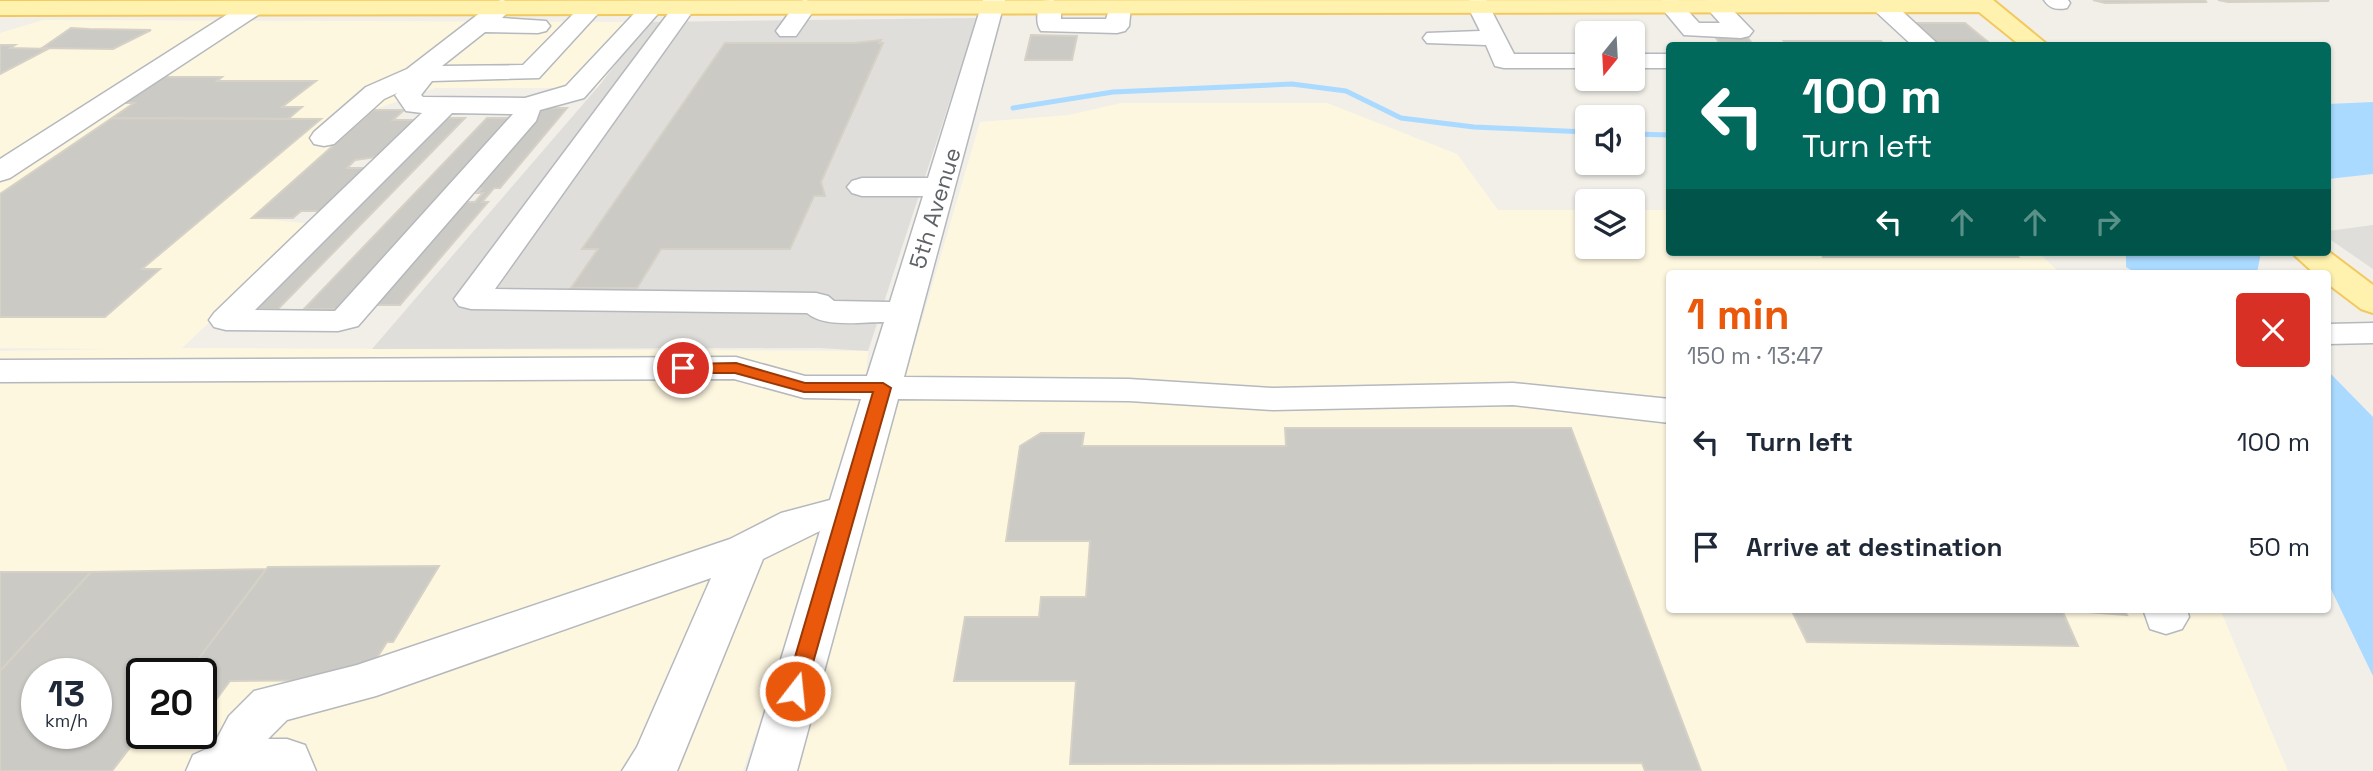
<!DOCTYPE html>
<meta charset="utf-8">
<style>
:root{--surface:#fff;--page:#f6f6f7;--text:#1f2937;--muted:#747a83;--accent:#ea580c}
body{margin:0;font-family:"Space Grotesk",sans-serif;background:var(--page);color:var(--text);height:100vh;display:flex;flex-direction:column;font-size:26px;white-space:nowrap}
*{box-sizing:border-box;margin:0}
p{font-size:23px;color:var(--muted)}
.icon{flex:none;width:38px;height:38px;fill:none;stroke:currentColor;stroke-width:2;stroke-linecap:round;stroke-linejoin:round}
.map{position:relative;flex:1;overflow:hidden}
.sheet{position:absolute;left:1666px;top:270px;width:665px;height:343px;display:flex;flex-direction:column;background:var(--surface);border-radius:7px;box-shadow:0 2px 5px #0004}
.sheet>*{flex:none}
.guide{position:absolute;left:1666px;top:42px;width:665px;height:214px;border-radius:7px;box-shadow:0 2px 5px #0004;background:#00695c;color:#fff;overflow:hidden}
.needle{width:46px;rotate:198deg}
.controls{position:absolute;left:1575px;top:21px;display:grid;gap:14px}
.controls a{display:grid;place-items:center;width:70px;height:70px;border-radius:7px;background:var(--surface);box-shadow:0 2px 5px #0004;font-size:35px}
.speed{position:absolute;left:21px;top:658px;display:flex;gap:14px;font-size:35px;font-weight:700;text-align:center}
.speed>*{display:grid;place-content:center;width:91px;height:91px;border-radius:50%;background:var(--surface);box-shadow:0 2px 5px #0004;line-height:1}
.speed small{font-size:18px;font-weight:400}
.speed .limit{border:4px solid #111;border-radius:10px;background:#fff;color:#111}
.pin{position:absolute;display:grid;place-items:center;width:60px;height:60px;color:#fff;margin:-30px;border:4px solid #fff;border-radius:50%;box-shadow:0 2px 7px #0007}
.me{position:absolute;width:77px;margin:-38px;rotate:16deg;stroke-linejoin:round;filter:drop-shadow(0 0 5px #0008)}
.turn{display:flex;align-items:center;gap:24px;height:147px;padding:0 21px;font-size:32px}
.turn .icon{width:91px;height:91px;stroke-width:2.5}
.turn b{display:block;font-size:49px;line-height:60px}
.lanes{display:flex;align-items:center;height:66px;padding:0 21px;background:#0003;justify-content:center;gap:35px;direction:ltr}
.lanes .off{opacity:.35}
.round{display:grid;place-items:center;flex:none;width:74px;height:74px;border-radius:7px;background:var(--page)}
.summary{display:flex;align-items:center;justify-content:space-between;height:119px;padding:0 21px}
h1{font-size:42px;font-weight:700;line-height:52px;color:var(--accent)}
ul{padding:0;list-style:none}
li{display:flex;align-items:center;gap:21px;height:105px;padding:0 21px}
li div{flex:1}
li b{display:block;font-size:26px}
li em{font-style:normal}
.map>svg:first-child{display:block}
.commercial{fill:#fef7e0;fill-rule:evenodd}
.industrial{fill:#e0deda}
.water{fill:#aadaff}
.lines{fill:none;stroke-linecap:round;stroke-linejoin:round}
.stream{stroke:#aadaff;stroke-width:5}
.building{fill:#cccac5;stroke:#d6d1c6;stroke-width:2;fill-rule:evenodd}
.minor-casing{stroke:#b5b8bc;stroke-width:3}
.major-casing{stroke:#f2c960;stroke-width:4}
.minor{fill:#fff;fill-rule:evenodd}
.major{fill:#fff2af;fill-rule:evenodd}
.route{fill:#ea580c;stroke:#983908;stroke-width:2}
.labels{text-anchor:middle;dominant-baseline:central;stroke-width:5;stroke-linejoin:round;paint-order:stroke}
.street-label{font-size:23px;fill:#5f6368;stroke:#fff}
</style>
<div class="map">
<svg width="2373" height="771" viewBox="0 0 2373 771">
<rect width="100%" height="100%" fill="#f1efe8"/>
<path class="commercial" d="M43 20 649 22 597 88H435L373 110 252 218 313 224 182 348 868 351 863 418 743 771H0V351L117 349 0 348V33ZM37 674H96V733H37ZM142 674H201V733H142Z
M1121 103H1327L1457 154 1498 210H1587V247H1633V210H1669L1670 252H2038L2060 273H1670V609H2220L2288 771H790L980 122 1069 115Z"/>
<path class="industrial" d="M977 18 868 351 819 348 372 349 597 88 649 22Z
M2373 225V269L2328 238V231Z"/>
<path class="water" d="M2373 102V174L2328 179V104Z
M2126 252H2261L2257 273H2136L2126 267Z
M2328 371 2373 417V676L2328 583Z"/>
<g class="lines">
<path class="stream" d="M1013 108 1113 92 1292 84 1346 91 1401 118 1474 127 1587 132
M1633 134 1670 135"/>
</g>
<path class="building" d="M2093 0H2203L2207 2 2105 3Z
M2218 0H2327L2329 1 2228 2Z
M1914 23H1965L1993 46H1940Z
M71 28 89 29 151 30 113 49 42 48Z
M1713 34H1745L1754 46H1722Z
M1031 35 1077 36 1072 60H1025Z
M881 40 879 43H883L821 182 825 196H814L790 249H661L637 288H571L598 249H582L725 43H855Z
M1784 41H1881L1886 46H1789Z
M0 45H15L10 48 48 49 0 74Z
M164 77H222L217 81H316L282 107H302L288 119 112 118 134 103H125Z
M540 108H567L500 188H494L482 202H488L400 305H366L457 202H475L483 193H477L481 189H469Z
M373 110H404L393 120H415L376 157 355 160 347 168H366L321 211H301L293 218H252Z
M112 118 321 119 142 269H160L105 317H0V194Z
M439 118H465L278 309H246Z
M487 118H514L338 309H304Z
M1820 252H2013L2018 257H1823Z
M1285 428H1571L1701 771H1645L1642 763 1070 764 1076 681H954L965 617H1039L1041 597H1086L1090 541H1006L1020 446 1041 433H1084L1082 446H1286Z
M439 566 393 642H387L363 680 230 681 201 720V674H187L268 567Z
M266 569 187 674H142V732L112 771H0V671L91 572ZM37 674H96V733H37Z
M0 572H91L0 671Z
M1791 609H2123L2127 615 2062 610 2078 646 1807 642Z"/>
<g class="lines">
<g class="minor-casing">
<path id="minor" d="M502 0 510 2 513 7 502 18 546 21 550 26 546 31 538 33 485 32 442 66 523 65 585 2H601L604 7 539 78 432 81 421 95 423 97 525 98 566 86 644 3H660L663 8 584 98 540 110 536 121 358 326 338 331 226 330 214 327 209 320 214 313 422 113 406 111 395 95 397 93 384 99 334 144 324 146 314 144 310 138 314 132 366 87 407 69 494 2ZM452 113 513 114 335 311 255 310Z
M805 0 813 2 816 7 796 36H780L776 31 797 2Z
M983 0H1005L904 377 1129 379 1273 388 1513 383 1670 399V423L1513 405 1273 410 1129 401 898 399 797 771H747L820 531 763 559 677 771H622L637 747 711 578 376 696 287 720 268 739H287L305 745 316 771H186L193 755 213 746 229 716 254 691 357 665 730 539 781 513 830 500 861 399 804 398 734 379 0 382V360L736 357 805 376H867L884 322C862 322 824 328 807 313L471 309 459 306 454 299 676 3H692L695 8 495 289 816 293 828 296 834 301 890 302 923 196H862L852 193 847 187 852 181 862 178H928Z
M1053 0 1061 6V19H1106L1112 1H1128L1131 6 1129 26 1125 31 1117 33 1041 31C1035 23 1037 9 1042 1Z
M1470 0H1486L1514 54H1587V68H1504L1495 66 1486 45 1427 43 1423 38 1427 33 1480 31 1467 5Z
M1663 0H1678L1699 23H1720L1704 5 1708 0H1723L1753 31 1749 36 1741 38 1684 35 1659 5Z
M1874 0H1890L1940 46H1913L1874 10 1871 5Z
M2044 0H2068L2070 3 2067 8C2057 10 2050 9 2044 0Z
M253 1 261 3 264 8 261 13 10 178 0 181V159L245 3Z
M1633 54H1670V68H1633Z
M2373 323V343L2328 344V324Z
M2143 609H2187L2189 617 2182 629 2166 634 2150 629Z"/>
</g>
<g class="major-casing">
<path id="major" d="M1993 0 2049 46H2021L1979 12 0 15V1Z
M2328 251 2373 285V313L2361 309 2328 284V273H2314L2291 252Z"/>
</g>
<use href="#minor" class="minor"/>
<use href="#major" class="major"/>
</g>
<path class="route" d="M736 363 805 383H883L891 388 805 691 802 697 795 699 788 697 785 691 873 392H804L735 373H683L675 368 683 364Z"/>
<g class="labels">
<g class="street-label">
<text transform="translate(935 208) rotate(-73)">5th Avenue</text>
</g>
</g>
</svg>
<div class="controls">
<a><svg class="needle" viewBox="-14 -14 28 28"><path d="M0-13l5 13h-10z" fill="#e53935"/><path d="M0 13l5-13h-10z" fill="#747a83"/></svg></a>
<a><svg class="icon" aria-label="sound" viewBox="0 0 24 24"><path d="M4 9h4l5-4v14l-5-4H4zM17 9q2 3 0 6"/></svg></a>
<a><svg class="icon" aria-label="layers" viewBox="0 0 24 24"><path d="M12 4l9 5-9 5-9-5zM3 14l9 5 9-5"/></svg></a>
</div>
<div class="speed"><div>13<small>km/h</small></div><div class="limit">20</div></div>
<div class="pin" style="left:683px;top:368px;background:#d93025"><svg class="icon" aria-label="arrive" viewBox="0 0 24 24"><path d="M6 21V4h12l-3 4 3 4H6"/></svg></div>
<svg class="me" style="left:795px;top:691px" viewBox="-20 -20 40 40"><circle r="17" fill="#ea580c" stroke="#fff" stroke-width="3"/><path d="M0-11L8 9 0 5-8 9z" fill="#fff"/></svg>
<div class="guide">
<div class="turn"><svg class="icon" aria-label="left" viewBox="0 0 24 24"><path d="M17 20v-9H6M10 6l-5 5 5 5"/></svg><div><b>100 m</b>Turn left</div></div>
<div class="lanes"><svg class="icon" aria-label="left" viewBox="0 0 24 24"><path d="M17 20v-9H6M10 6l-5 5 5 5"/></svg><svg class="icon off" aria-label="ahead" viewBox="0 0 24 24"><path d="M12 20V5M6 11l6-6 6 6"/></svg><svg class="icon off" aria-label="ahead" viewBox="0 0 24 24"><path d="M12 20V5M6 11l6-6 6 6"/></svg><svg class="icon off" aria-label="right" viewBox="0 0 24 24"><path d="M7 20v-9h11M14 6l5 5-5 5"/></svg></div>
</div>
<section class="sheet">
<div class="summary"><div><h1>1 min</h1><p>150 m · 13:47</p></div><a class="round" style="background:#d93025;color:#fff"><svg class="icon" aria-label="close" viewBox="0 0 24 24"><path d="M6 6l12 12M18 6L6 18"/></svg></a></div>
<ul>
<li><svg class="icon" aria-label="left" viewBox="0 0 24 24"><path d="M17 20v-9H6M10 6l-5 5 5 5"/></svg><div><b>Turn left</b></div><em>100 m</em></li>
<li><svg class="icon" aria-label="arrive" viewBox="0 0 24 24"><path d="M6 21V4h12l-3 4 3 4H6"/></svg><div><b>Arrive at destination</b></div><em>50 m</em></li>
</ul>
</section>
</div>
